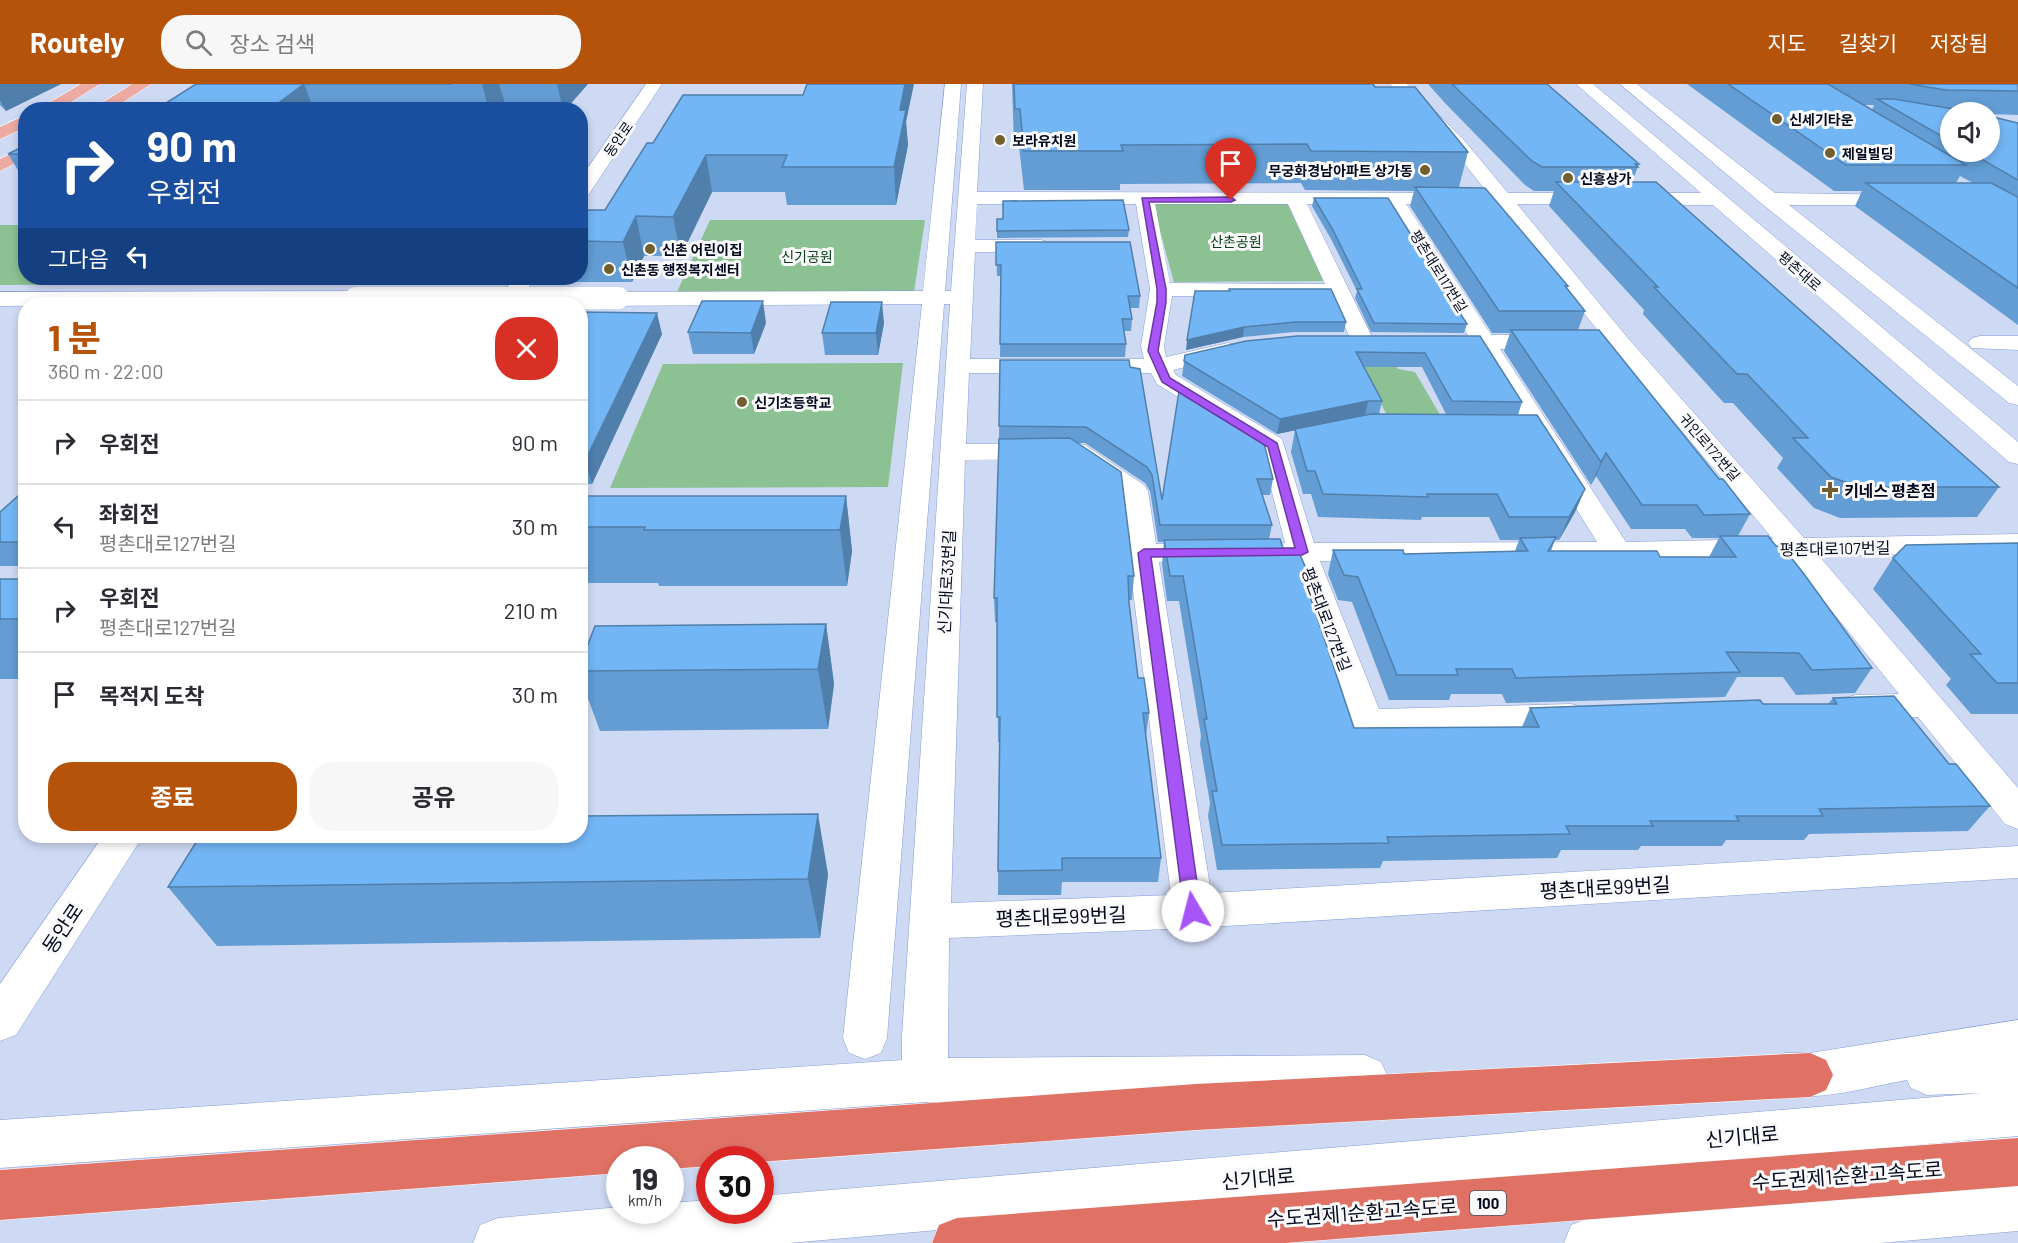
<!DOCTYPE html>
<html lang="ko">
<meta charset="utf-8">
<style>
:root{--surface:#fff;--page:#f7f7f7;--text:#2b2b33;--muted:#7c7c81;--line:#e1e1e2;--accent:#b45309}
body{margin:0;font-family:Barlow,"Noto Sans KR",sans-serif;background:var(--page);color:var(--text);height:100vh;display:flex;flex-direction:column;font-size:22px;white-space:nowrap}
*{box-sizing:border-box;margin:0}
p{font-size:20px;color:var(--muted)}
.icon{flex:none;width:33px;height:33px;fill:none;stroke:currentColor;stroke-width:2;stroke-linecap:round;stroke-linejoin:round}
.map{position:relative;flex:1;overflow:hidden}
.sheet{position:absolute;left:18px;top:213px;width:570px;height:546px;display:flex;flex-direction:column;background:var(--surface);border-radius:24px;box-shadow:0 3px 9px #0003}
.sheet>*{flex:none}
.top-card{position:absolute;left:18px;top:18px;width:570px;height:183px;border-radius:24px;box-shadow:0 3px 9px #0003;background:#1a4fa0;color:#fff;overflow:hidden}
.controls{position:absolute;left:1940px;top:18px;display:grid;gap:12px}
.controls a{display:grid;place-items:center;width:60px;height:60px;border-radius:50%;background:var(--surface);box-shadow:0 3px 9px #0003;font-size:30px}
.speed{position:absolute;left:606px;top:1062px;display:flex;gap:12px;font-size:30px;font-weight:700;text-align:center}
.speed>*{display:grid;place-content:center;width:78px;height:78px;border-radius:50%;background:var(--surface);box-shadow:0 3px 9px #0003;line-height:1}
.speed small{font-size:15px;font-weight:400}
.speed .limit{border:9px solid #d22;background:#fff;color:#111}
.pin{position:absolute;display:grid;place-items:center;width:51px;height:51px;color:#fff;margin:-62px -26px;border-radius:50% 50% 50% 0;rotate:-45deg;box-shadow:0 0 6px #0007}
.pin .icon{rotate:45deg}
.me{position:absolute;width:66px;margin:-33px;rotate:352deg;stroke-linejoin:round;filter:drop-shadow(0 0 4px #0008)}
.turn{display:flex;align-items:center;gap:21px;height:126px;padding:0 30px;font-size:27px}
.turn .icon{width:78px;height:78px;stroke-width:2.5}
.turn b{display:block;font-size:42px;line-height:51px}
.then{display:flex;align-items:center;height:57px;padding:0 30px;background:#0003;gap:12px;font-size:22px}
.round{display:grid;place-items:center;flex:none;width:63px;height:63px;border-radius:24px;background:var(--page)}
.overview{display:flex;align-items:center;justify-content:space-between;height:102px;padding:0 30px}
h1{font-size:36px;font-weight:700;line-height:45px;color:var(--accent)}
.button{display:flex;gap:12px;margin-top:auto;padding:12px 30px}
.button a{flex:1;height:69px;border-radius:24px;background:var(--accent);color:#fff;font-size:24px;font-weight:700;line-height:69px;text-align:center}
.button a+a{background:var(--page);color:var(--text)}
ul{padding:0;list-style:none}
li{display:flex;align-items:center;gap:18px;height:84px;padding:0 30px;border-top:2px solid var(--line)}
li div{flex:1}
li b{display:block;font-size:22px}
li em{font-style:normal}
header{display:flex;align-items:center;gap:36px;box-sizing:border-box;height:84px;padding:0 30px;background:var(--accent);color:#fff}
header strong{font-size:28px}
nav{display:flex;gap:33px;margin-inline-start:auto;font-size:21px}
.search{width:420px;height:54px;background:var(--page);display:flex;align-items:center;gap:15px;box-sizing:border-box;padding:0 21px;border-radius:24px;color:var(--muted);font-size:22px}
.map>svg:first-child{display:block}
.green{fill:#8cc193}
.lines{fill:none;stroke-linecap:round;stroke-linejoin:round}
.minor-casing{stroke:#859cda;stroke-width:1}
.major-casing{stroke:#fff;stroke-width:1}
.highway-casing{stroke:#fff;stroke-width:1}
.minor{fill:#fff;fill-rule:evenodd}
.major{fill:#ecaaa3;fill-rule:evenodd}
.highway{fill:#df7265;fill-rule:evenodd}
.minor-bridge-casing{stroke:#859cda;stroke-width:22;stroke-linecap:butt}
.minor-bridge{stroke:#fff;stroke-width:22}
.wall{fill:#639dd3;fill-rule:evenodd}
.shaded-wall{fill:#507fac}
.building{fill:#73b6f5;stroke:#507fac;stroke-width:1.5}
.route{fill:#a855f7;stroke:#6d37a1;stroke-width:1.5}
.poi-dot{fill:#725f2e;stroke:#fafafa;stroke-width:2}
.labels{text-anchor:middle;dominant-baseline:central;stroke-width:6;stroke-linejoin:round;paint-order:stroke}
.far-poi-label{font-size:14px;font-weight:bold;fill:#04091f;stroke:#fafafa;text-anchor:start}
.far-street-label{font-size:14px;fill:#04091f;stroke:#fafafa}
.far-park-label{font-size:14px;fill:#084019;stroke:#fafafa}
.shield{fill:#fafafa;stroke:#4e5161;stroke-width:1.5}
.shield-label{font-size:15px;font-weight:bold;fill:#04091f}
.poi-label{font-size:16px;font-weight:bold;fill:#04091f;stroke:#fafafa;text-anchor:start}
.street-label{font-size:16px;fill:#04091f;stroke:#fafafa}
.near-street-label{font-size:20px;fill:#04091f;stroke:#fafafa}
</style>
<header>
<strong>Routely</strong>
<div class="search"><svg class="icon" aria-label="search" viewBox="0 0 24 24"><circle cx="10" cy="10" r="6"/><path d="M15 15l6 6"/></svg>장소 검색</div>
<nav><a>지도</a><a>길찾기</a><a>저장됨</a></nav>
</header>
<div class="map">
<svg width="2018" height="1159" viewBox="0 0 2018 1159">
<rect width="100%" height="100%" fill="#ced9f3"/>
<path class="green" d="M1152 118H1289L1330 197 1174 198Z
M710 136H925L914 208H677Z
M0 141H25L26 194H148L140 200 0 201Z
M1353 267 1389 271 1398 285 1415 288 1442 334 1389 335Z
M903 279 888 403 610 404 663 280Z"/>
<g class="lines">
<g class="minor-casing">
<path id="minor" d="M646 0H662L587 113 580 114V95Z
M945 0H961L945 207H951L967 0H983L977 108 1488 109 1451 63 1390 0H1407L1463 55 1508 109H1701L1576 0H1593L2018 358V380L2009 378 1713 121 1517 120 1627 253 1804 454 2018 450V468L1819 472 2018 704V745L2005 740 1918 633 1856 635 1844 632 1839 623 1844 614 1856 611 1899 610 1788 473 1320 477 1379 625 1571 620 1583 623 1588 632 1583 641 1571 644 1367 651 1355 647 1291 477 1272 474 1267 468 1272 462 1285 459 1261 365 1157 300 1151 289H969L966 360 1076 359 1085 361 1144 401 1148 407 1156 460H1206L1216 463 1221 469 1216 475 1206 478H1159L1211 809 2018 762V794L1193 844 949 854 948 974 1365 971 1381 978 1388 993 1381 1008 1365 1015 926 1018 0 1084V1036L902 976V952L950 220H944L887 954 881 969 865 975 849 969 843 954 922 220 585 222 577 220 574 215 577 210 585 208 923 207ZM977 120H1136L1150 205 1141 262 1144 275H970L975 168H1041L1048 166 1051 162 1048 158 1041 156H975ZM1155 120H1288L1325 200 1170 199ZM1307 120H1387L1468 251 1430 253 1426 258 1430 263 1477 265 1597 458 1314 459 1282 355 1176 291 1173 286 1236 271 1240 266 1236 261 1228 259 1166 273 1164 262 1172 212 1331 213 1354 262H1370L1374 257ZM1406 120H1497L1611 263 1773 455 1626 458 1500 265H1552L1560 263 1564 258 1560 253 1552 251H1491ZM1070 375 1121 410 1171 811 951 819 965 376Z
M1620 0H1637L1775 109 1909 111 1911 115 1902 121H1789L2018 302V321L2009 319 1761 119Z
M514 194H535L517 220H495Z
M391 207 399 209 402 214 399 219 0 222V208Z
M1980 252H2018V266L1972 264 1968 259 1972 254Z
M103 752H143L16 951 0 957V900Z
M2018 936V1052L789 1159H473L480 1141 498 1134 620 1123V1126H670V1119L710 1116V1126H760V1112L1982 1009 1927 1011 1911 1004 1907 996C1866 1003 1808 1022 1769 1006L1762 991 1769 976 1785 969H1810Z
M2018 1097V1147L1880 1159H1564L1571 1141 1589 1134Z"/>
</g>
<g class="major-casing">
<path id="major" d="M81 0H100L58 26H37Z
M132 0H151L111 26H91Z
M26 31V43L0 55V43Z
M26 62V74L0 87V75Z"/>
</g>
<g class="highway-casing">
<path id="highway" d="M1810 969 1826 976 1833 991 1826 1006 1810 1013 1196 1046 760 1078V1076H710V1082L670 1085V1076H620V1089L0 1136V1086L1196 1000Z
M2018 1054V1102L1285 1159H932L939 1141 957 1134Z"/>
</g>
<use href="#minor" class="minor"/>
<use href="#major" class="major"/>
<use href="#highway" class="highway"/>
<g class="minor-bridge-casing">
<path id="minor-bridge" d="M356 214H618"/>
</g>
<use href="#minor-bridge" class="minor-bridge"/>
</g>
<path class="wall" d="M0 0H61L6 27 0 21Z
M196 0H588L565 26H155Z
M1012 0H1373L1375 3 1468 68 1459 103 1568 202 1567 205 1585 227 1578 246 1719 395 1750 430 1738 452 1872 584 1855 609 1796 611 1783 593H1737L1725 613 1506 619 1502 610H1451L1449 616H1389L1352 518 1338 516 1328 490 1333 466 1404 470 1515 467 1519 456H1500L1489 433H1422L1421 436 1318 433 1311 410H1303L1291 368 1295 346 1277 350 1182 292 1185 271 1480 252 1522 318 1518 331 1585 405 1575 428 1559 456H1555L1551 467 1660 473H1709L1719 454H1692L1685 445H1631L1596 392 1591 401 1504 267 1510 249H1492L1410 122 1414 107 1305 106 1301 99 1120 100V106H1024L1019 62H1014ZM1363 283H1422L1446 330H1379L1382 317Z
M1428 0H1547L1639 80 1632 98 1999 403 1977 433 1840 434 1814 424 1777 384 1783 374 1733 319H1724L1643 230 1644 226 1549 122 1554 107H1534L1525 101 1445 19Z
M1687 0H2018V31L1989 30V28H1950V68H1989L2018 39V241L1855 122 1862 107H1834ZM1864 21H1874L1872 26ZM1960 92 1973 99H1956Z
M906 38 908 61 896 121H787L785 108H712L681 172H644L632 198H556L554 194H580V126H605L653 59Z
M26 61V99L8 70Z
M1314 114 1467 240 1464 249 1371 248 1355 214 1357 207 1331 155 1312 122Z
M997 135 1129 146 1128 153 997 154Z
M996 158 1140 212 1139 224H1130L1132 235 1131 247H1124L1126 260 1125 273H1000L1001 192H997Z
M1229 205 1346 238 1344 248H1294L1243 253 1186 266 1229 207Z
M580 228 662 250 592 400H580Z
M766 239 754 270H693L688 248Z
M884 239 878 271H825L822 249Z
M1000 276 1130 283 1162 416 1180 301 1273 395 1270 411H1262L1272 441 1269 455 1283 464 1309 491 1306 501 1354 644 1522 643 1530 624 1763 620H1828L1833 614 1949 680 1990 722 1968 747 1809 750 1804 756H1726L1722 762H1641L1638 766H1561L1557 774 1383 777 1380 784 1217 786 1208 732 1210 719 1200 660 1201 652 1179 517H1167L1162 480 1164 458H1158L1150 407 1145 399 1085 359H1077L1134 492 1132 516H1129L1138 594 1149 629 1146 652 1161 774 1158 798H1062L1061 811H998L999 658H998L997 538H995L994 514 999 355Z
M26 405V482H0V428Z
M580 412H846L852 467 847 502H659L658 499H580Z
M2018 459V630H1971L1946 601 1951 595 1873 505 1893 474Z
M0 495H26V595H0Z
M826 540 834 600 828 645 600 647 580 593V581Z
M828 790 820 854 217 862 168 803Z"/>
<path class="shaded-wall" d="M0 0H61L6 27 0 16Z
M304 0 314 26H269Z
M482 0H499L507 26H489Z
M557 0H588L565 26H563Z
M905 0H914L906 38 908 61 896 121 894 83 900 26Z
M706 71 712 108 681 172 673 133Z
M636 132 644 172 632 198 623 158Z
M763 217 766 239 754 270 751 249Z
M882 218 884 239 878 271 876 249Z
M657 229 662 250 592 400 585 377Z
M1244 243 1243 253 1186 266 1187 256Z
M1368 317 1365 332 1277 350 1280 335Z
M1606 369 1596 392 1591 401 1601 378Z
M1585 405 1575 428 1559 456 1569 433Z
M846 412 852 467 847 502 840 446Z
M826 540 834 600 828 645 818 585Z
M818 730 828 790 820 854 808 795Z"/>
<path class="building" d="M196 0H452H304L269 26H155Z
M807 0H905L900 26H906L894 83H782L787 71H706L673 133 636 132 623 158 580 157V126H605L647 59H653L683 11H803Z
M1014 0H1373L1375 3H1415L1468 68 1311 67 1307 60 1121 61 1123 67H1024L1020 25H1015Z
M1452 0H1547L1639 80H1635L1638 83H1542L1532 77Z
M1728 0H1828L1966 81H1846Z
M1909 0H2018V7L1946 6Z
M1877 15H1894L1971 28H1950V57Z
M1989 32 2018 39V96L1969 68H1989Z
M26 61V70H8Z
M1556 98H1656L1999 403H1859L1831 393 1793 354H1808L1747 290H1737L1654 203H1658Z
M1866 99H1991L2018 113V204Z
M1415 103 1485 104 1568 202H1565L1585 227H1499Z
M1314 114H1388L1467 240 1374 239 1357 205H1362L1333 146Z
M1123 116 1129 146 997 147V135H1003V117Z
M996 158H1130L1140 212H1128L1132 235H1122L1126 260H1000L1001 181H996Z
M1229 205H1331L1346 238H1296L1244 243 1187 256 1195 207H1230Z
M702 217H763L751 249 688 248Z
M831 218H882L876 249H822Z
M580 228 657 229 585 377H580Z
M1511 246H1599L1719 395H1723L1750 430 1704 431 1697 421H1642L1606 369 1601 378Z
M1297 252H1480L1522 318 1452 317 1425 269 1356 268 1382 317H1368L1280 335 1184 277 1185 271 1246 257Z
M1000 276H1129L1130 283 1140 285 1162 416 1180 301 1262 351 1273 395H1257L1272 441H1160L1152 391 1147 383 1086 343 999 342Z
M1371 330 1537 331 1585 405 1569 433H1509L1497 410H1427L1428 413 1323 410 1315 387H1307L1295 345Z
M1070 354 1121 388 1134 492H1128L1129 519 1138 594H1144L1149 629H1143L1161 774H1062V786L998 787 1000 633H997V514H994L999 355Z
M26 405V458H0V428Z
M580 412H846L840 446H644L645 443H580Z
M1720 452H1768L1776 462H1782L1804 490 1872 584 1812 586 1799 569 1726 568 1740 588 1516 594 1512 585H1456L1458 591H1397L1358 493 1344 491 1333 466H1403L1404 470 1528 467 1520 454 1556 453 1548 467H1657L1660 473H1736Z
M1280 455 1283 464H1297L1309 491H1303L1354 644 1539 643 1530 624 1760 616 1763 620H1837L1833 614 1894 612 1949 680H1956L1990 722 1819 725 1823 732H1736L1739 737H1650L1653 742H1566L1570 750 1387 753 1389 759 1222 761 1212 707H1217L1204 635H1207L1183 492H1170L1164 456Z
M2018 459V599H1997L1970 570H1981L1893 474 1906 461Z
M0 495H26V535H0Z
M826 540 818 585 580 587V581L595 542Z
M818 730 808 795 168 803 200 752H580V732Z"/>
<path class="route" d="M1142 114 1231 113 1235 116 1231 118H1149L1166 205V218L1158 267 1170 294 1277 359 1308 468 1302 471 1151 473 1201 827 1199 832H1187L1184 827 1138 469 1144 465 1295 464 1268 363 1162 298 1148 267 1157 218V205Z"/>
<g class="poi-dot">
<circle cx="1777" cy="35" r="6"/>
<circle cx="1000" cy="56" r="6"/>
<circle cx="1830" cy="69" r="6"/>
<circle cx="1425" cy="86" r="6"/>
<circle cx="1568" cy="94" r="6"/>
<circle cx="650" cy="165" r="6"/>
<circle cx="609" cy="185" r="6"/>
<circle cx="742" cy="318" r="6"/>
<path d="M1827 397h6v6h6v6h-6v6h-6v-6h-6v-6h6z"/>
</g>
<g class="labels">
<g class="far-poi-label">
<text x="1789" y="35">신세기타운</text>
<text x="1012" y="56">보라유치원</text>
<text x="1842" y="69">제일빌딩</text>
<text x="1413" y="86" text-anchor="end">무궁화경남아파트 상가동</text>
<text x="1580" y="94">신흥상가</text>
<text x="662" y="165">신촌 어린이집</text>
<text x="621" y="185">신촌동 행정복지센터</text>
<text x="754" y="318">신기초등학교</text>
</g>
<g class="far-street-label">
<text transform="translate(618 55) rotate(-55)">동안로</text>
<text transform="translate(1439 187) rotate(58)">평촌대로117번길</text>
<text transform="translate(1800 187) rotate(41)">평촌대로</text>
<text transform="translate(1710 363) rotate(49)">귀인로172번길</text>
</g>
<g class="far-park-label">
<text x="1236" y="157">산촌공원</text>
<text x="807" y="172">신기공원</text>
</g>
<rect class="shield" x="1470" y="1107" width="36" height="24" rx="4.5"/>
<g class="shield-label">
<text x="1488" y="1119">100</text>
</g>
<g class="poi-label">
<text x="1844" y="406">키네스 평촌점</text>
</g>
<g class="street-label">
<text transform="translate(1835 464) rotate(-1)">평촌대로107번길</text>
<text transform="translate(946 498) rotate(-87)">신기대로33번길</text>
<text transform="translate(1327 535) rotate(69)">평촌대로127번길</text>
</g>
<g class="near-street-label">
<text transform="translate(1605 803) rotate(-3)">평촌대로99번길</text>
<text transform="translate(1061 832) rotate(-2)">평촌대로99번길</text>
<text transform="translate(62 844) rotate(-56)">동안로</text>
<text transform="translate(1742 1052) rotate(-5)">신기대로</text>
<text transform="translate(1847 1091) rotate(-4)">수도권제1순환고속도로</text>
<text transform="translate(1258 1094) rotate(-5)">신기대로</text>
<text transform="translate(1362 1128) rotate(-4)">수도권제1순환고속도로</text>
</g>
</g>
</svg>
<div class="controls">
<a><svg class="icon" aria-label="sound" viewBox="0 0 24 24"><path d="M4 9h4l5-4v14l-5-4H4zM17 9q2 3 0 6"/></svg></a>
</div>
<div class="speed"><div>19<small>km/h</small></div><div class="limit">30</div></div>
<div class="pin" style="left:1231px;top:116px;background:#d93025"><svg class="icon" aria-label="arrive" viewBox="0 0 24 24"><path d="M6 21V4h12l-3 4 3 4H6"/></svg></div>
<svg class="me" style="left:1193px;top:827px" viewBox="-20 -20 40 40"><circle r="19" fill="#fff"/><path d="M0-13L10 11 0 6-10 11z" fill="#a855f7"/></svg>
<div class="top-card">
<div class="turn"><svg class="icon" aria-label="right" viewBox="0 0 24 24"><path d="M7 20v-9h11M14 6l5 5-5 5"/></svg><div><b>90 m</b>우회전</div></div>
<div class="then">그다음<svg class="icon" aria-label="left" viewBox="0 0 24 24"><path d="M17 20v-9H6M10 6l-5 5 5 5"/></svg></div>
</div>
<section class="sheet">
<div class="overview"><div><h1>1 분</h1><p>360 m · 22:00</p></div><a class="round" style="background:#d93025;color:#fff"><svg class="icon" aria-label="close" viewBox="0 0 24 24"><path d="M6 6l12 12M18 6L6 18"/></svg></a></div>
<ul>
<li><svg class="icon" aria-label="right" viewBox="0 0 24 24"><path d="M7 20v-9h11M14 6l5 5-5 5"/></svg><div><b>우회전</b></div><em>90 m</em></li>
<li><svg class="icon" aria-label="left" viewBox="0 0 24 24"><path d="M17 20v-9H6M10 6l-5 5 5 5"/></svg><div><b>좌회전</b><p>평촌대로127번길</p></div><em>30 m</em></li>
<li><svg class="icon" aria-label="right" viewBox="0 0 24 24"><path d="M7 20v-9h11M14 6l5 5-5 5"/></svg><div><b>우회전</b><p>평촌대로127번길</p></div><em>210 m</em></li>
<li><svg class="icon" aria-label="arrive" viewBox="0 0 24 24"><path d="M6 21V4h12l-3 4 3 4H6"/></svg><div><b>목적지 도착</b></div><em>30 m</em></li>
</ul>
<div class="button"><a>종료</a><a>공유</a></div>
</section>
</div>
